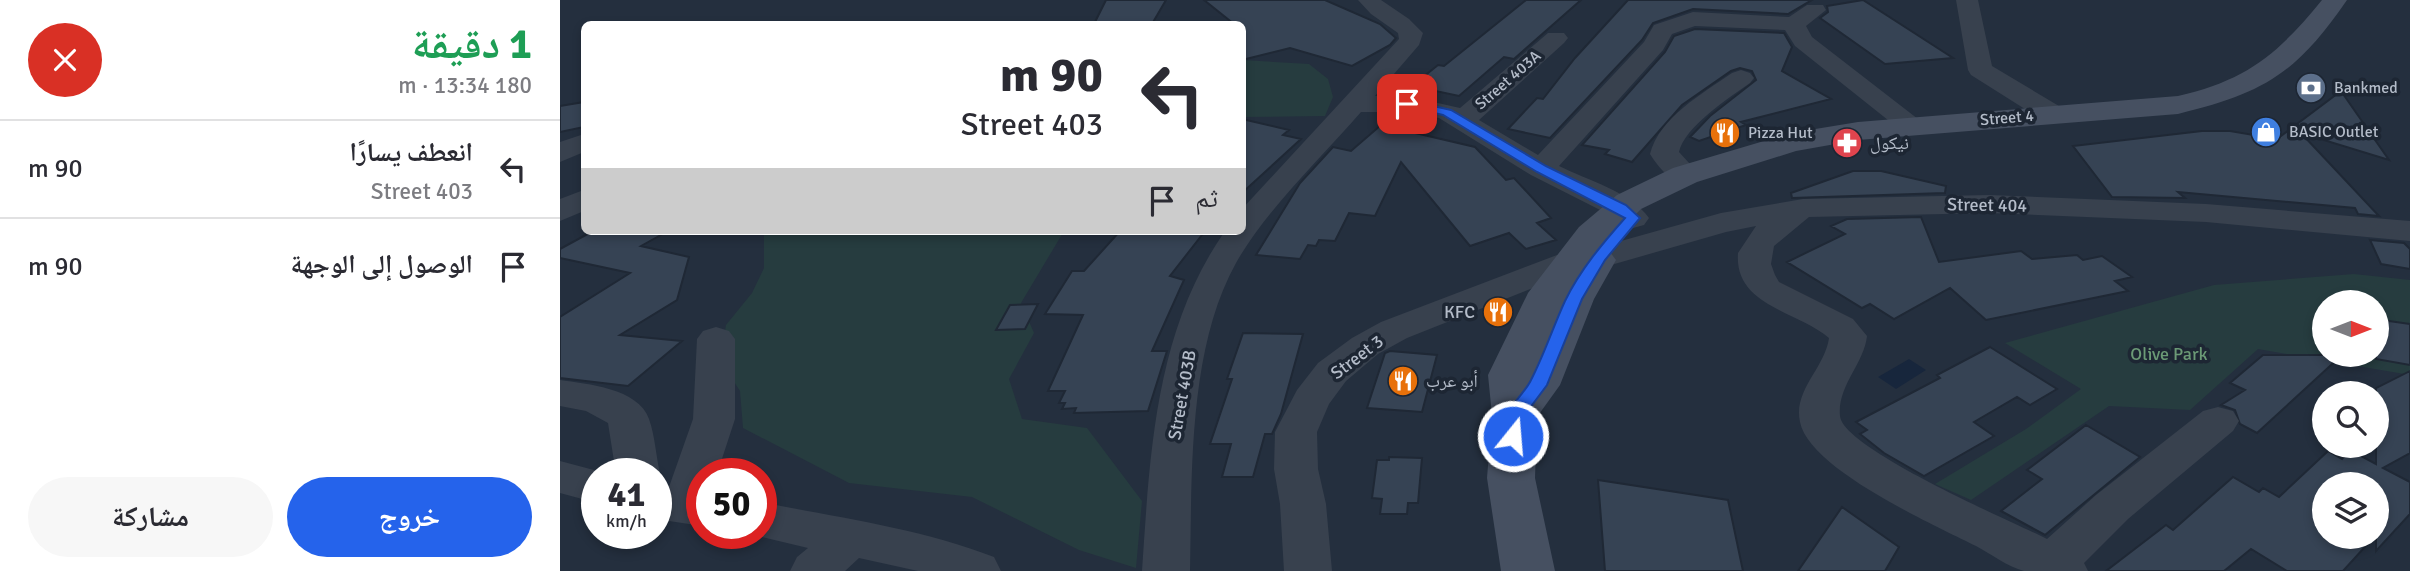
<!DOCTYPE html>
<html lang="ar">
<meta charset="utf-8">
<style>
:root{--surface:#fff;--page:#f7f7f7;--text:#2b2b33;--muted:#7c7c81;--line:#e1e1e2;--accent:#2563eb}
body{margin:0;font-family:Signika,"Noto Naskh Arabic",sans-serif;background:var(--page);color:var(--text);direction:rtl;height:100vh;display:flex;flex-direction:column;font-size:26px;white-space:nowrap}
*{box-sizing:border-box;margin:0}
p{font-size:23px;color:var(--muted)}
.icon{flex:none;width:38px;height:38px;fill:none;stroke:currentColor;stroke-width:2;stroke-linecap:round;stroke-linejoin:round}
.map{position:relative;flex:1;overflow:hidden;direction:ltr}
.side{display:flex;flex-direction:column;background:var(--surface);width:560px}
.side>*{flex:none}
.guide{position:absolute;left:21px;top:21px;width:665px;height:214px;border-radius:10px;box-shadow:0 4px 10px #0003;direction:rtl;background:#fff;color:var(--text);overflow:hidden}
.needle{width:46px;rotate:90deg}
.controls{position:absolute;left:1752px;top:290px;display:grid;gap:14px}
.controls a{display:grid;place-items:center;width:77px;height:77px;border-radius:50%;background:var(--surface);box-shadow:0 4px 10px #0003;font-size:35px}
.speed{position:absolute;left:21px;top:458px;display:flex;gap:14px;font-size:35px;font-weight:700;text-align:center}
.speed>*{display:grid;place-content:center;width:91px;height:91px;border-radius:50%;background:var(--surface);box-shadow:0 4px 10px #0003;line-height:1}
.speed small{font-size:18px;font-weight:400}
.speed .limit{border:10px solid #d22;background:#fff;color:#111}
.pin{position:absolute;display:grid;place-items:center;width:60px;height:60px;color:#fff;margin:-30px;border-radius:14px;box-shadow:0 4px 10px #0006}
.me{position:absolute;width:77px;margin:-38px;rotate:17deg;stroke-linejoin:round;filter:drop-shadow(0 0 5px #0008)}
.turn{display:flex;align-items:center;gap:24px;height:147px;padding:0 28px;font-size:32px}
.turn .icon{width:91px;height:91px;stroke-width:2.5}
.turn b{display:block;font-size:49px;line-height:60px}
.then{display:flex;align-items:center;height:66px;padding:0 28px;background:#0003;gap:14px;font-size:26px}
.round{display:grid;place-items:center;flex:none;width:74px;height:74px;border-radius:37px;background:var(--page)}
.head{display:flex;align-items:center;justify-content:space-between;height:119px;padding:0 28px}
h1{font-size:42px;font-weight:800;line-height:52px;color:#1e9e55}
.primary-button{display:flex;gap:14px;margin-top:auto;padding:14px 28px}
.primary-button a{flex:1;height:80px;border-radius:42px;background:var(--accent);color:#fff;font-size:28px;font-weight:800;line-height:80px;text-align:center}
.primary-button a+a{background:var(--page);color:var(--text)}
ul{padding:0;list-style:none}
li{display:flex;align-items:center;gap:21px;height:98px;padding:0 28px;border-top:2px solid var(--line)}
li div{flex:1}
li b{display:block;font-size:26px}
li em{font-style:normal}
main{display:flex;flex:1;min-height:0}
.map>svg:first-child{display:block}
.green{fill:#263c3f;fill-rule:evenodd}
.water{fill:#17263c}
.building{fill:#364354;stroke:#1f2835;stroke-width:2}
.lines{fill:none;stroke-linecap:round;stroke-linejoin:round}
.minor{fill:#38414e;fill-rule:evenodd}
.secondary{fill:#465061;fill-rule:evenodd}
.route{fill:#2563eb;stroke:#184099;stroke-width:2}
.labels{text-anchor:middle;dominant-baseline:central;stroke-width:7;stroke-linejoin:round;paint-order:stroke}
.far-street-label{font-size:16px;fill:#b4bcc9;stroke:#1d2633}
.far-poi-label{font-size:16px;fill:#b4bcc9;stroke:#1d2633;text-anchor:start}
.poi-label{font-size:18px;fill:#b4bcc9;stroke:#1d2633;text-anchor:start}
.street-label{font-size:18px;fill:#b4bcc9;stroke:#1d2633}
.park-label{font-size:18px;fill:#6b9a76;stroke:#1d2633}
</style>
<main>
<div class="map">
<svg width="1850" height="571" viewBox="0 0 1850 571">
<rect width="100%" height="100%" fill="#242f3e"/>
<path class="green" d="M683 60 749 64 768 79 773 97 765 116 683 117Z
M204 231H504L461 303 474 333 449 379 462 419 527 428 582 501 576 568 519 550 412 497 289 483 183 428 180 391 160 360 166 325 192 293 204 268Z
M1794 274 1850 280V375L1698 349 1630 410 1549 406 1411 500 1375 484 1466 429 1521 389 1445 343 1654 285ZM1764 303H1816V355H1764Z"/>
<path class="water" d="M1349 359 1366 370 1336 389 1318 377Z"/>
<path class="building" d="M546 0H606L592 24H534Z
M644 0H765L820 24 836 38 830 45 792 66 730 48 682 60V24H674Z
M966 0H1021L954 59 944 57 899 96 852 86 878 65 884 66Z
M1068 0H1252L1228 14 1133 9 1093 23 1082 40 990 138 948 129 977 98 983 99 1015 58Z
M1303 0 1393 58 1325 64 1260 18 1268 12 1267 6Z
M1135 29 1224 33 1232 47 1222 71 1271 99 1181 122 1186 125 1139 141 1130 137 1150 116 1196 80 1192 71 1180 68 1171 71 1122 105 1072 162 1045 154 1049 150 1022 145 1105 52 1114 36Z
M1781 91 1829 160 1741 133 1819 216 1798 214 1795 208 1618 192 1625 198 1552 197 1513 146 1642 131H1670L1717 139Z
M24 102V127L0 132V106Z
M682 119 729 130 723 135 741 139 682 193Z
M821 125 915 147 946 180 954 178 991 218 977 223 996 240 966 249 949 233 910 246 841 162 815 216 789 213 775 241 759 240 756 246 748 245 740 259 696 255 740 183 773 147 791 151Z
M1293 171H1321L1386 186 1385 193 1232 198 1231 193Z
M1361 217 1379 262 1461 251 1472 259 1517 255 1523 260 1542 256 1572 277 1555 281 1568 291 1426 320 1390 288 1334 319 1310 304 1302 308 1227 262 1285 234 1271 226 1287 219Z
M33 231H108L81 246 129 257 117 300 60 335 122 341 68 386 0 378V317L70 273 0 258V249Z
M560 231H645L610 276 624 280 592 351H607L588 411 514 413 516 408 502 409 505 403H499L505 391H488L523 315 485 314 512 271H524Z
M1810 240 1844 243 1850 249V269L1821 264Z
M478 304 465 329 436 330 450 305Z
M1829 321 1850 324V365L1816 359V323Z
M683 333 743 334 721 414 712 434H705L693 477H662L671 444H650L672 379H667Z
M1430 347 1497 389 1470 405 1457 397 1414 422 1434 436 1364 476 1324 453 1300 434 1307 430 1296 422 1380 378 1377 375Z
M830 351 877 355 862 412 807 408 825 353Z
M1703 355H1782L1697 433 1680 424 1675 410 1661 405 1685 390 1670 383Z
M1850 371V453L1823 468 1850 482V514L1816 551V485H1764V537H1814L1783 571H1727L1691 549 1664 571H1546L1606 525 1613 530 1673 477 1699 492 1703 488 1719 497 1768 451 1782 459 1790 450 1816 464V388Z
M1526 425 1580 457 1485 535 1441 511 1482 479 1467 470Z
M829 457 862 458 858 503H848L847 514H820L822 499 812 498 817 460H829Z
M1038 480 1168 500 1183 571H1045Z
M1282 507 1339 547 1325 571H1238Z"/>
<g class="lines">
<path class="minor" d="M798 0H821L849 19 863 33 859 45 815 96H847L900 108 988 33H1004L1008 38 1004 43 919 120 978 155 1084 42 1094 25 1133 12 1229 17 1247 5H1263L1266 10 1246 26 1252 37 1367 126 1363 132H1343L1235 46 1225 30 1135 26 1112 34 1103 50 999 166C1027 180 1071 192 1089 218L1084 225 1073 228 1062 225 1050 215 971 175 879 118 847 112H801C761 158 705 211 676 263 628 349 632 475 630 571H582C590 453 595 331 665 231H682V209L839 39 838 33 811 14Z
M1396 0H1418L1432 66 1504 109 1508 115 1504 121H1484L1411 75 1408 70Z
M1181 70 1190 73 1194 78 1190 83C1169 98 1124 127 1119 152L1140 175 1136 181C1114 187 1101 171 1090 154 1099 118 1143 93 1172 73Z
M24 134V152L0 162V142Z
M21 191 24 192V211L0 221V199Z
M1429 195 1646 204 1850 221V241L1646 222 1429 213 1249 217 1214 246 1211 264 1215 275 1219 282 1293 319 1307 336C1304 364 1277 386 1280 416 1283 449 1453 522 1487 539L1536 495 1643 411 1658 407 1673 411 1679 421 1673 431 1568 519 1524 563 1528 571C1509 571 1482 571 1464 571 1448 567 1431 554 1416 546 1374 525 1249 469 1240 422 1233 390 1265 368 1269 338 1238 311 1174 306 1178 253L1196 226 1166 232 1051 265 1016 271 847 338 818 354 786 381 769 404 757 432 758 469 766 504 772 571H724L720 504 714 469 715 432 737 390 758 363 792 338 821 322 997 255 1036 248 1161 213 1243 199Z
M156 327 169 331 175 339V419L157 474H142V526L96 519V485L109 487 133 419 137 339 143 331Z
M0 380C27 384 78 388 89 419 95 436 96 456 100 474L96 480V474H56L48 423 26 411 0 406Z
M0 461 49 474H37V503L0 493Z
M201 502C280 518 359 528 434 557L441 571H358L299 558 285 571H230L237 557 248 548 189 534H201Z"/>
<path class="secondary" d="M1762 0H1787C1736 74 1704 93 1618 114L1298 140 1236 151 1137 182 1081 209 1040 250 1050 252 1056 260 1034 299 1000 385 977 417 975 478 995 571H941L927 478 932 415 928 375 968 293 1019 227 1057 195 1113 168 1231 133 1298 122 1618 96C1687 80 1718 54 1762 0Z"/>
</g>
<path class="route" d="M847 100 891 110 986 166 1066 205 1080 218 1045 260 1022 299 987 385 964 416 960 441H947C933 417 962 399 971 380 984 355 993 327 1005 301 1020 270 1042 244 1065 218L977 172 883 115 843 106 841 104Z"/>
<defs>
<g id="bank-disc" transform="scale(1.575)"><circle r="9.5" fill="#5c6f8a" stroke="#1d2633"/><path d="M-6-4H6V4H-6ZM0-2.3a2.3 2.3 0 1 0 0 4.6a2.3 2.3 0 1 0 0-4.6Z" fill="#fff"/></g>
<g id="shop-disc" transform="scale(1.575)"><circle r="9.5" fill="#3f7fe0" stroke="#1d2633"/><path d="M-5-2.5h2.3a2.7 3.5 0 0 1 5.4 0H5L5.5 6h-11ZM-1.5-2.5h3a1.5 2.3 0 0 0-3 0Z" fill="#fff"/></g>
<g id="restaurant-disc" transform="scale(1.575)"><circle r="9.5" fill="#e8710a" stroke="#1d2633"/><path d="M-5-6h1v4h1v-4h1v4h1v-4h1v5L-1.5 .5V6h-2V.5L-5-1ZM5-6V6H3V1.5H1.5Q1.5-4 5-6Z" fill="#fff"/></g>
<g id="pharmacy-disc" transform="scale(1.575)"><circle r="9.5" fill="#e0444e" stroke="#1d2633"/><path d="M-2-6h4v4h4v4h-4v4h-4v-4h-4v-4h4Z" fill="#fff"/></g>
</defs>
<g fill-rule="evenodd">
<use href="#bank-disc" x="1751" y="88"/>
<use href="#shop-disc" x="1706" y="132"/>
<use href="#restaurant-disc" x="1165" y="133"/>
<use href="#pharmacy-disc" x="1287" y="143"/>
<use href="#restaurant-disc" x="938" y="312"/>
<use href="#restaurant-disc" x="843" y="381"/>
</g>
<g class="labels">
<g class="far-street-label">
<text transform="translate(948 80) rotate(-41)">Street 403A</text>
<text transform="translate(1447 118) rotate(-5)">Street 4</text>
</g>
<g class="far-poi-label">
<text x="1774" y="88">Bankmed</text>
<text x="1729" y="132">BASIC Outlet</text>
<text x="1188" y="133">Pizza Hut</text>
</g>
<g class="poi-label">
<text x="1310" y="143">نيكول</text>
<text x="915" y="312" text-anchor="end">KFC</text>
<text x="866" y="381">أبو عرب</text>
</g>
<g class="street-label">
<text transform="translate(1427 205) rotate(1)">Street 404</text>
<text transform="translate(797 357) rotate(-37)">Street 3</text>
<text transform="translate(622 395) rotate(-80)">Street 403B</text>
</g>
<g class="park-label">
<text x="1609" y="354">Olive Park</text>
</g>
</g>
</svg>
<div class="controls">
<a><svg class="needle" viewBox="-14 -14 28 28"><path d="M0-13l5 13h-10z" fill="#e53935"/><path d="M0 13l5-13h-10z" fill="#7c7c81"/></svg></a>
<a><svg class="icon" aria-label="search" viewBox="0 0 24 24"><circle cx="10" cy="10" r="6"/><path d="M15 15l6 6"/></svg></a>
<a><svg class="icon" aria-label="layers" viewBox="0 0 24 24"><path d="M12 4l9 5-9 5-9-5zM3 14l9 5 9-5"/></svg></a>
</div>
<div class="speed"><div>41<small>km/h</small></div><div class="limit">50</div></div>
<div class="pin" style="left:847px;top:104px;background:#d93025"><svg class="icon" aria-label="arrive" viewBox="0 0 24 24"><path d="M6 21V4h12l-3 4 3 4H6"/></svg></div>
<svg class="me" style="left:953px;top:436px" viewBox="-20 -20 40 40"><circle r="17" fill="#2563eb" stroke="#fff" stroke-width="3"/><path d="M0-11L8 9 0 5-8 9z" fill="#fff"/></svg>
<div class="guide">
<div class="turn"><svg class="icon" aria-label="left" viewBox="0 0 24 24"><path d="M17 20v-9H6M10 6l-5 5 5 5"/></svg><div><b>90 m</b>Street 403</div></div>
<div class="then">ثم<svg class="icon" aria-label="arrive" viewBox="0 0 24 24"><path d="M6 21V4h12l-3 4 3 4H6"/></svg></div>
</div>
</div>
<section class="side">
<div class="head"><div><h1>1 دقيقة</h1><p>180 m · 13:34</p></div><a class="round" style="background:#d93025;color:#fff"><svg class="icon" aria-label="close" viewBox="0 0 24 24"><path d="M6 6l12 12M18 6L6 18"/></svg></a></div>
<ul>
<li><svg class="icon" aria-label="left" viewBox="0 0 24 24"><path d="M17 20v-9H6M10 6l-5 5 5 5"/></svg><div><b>انعطف يسارًا</b><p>Street 403</p></div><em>90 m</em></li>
<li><svg class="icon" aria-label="arrive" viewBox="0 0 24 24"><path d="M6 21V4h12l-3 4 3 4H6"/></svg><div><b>الوصول إلى الوجهة</b></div><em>90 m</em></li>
</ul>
<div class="primary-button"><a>خروج</a><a>مشاركة</a></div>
</section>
</main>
